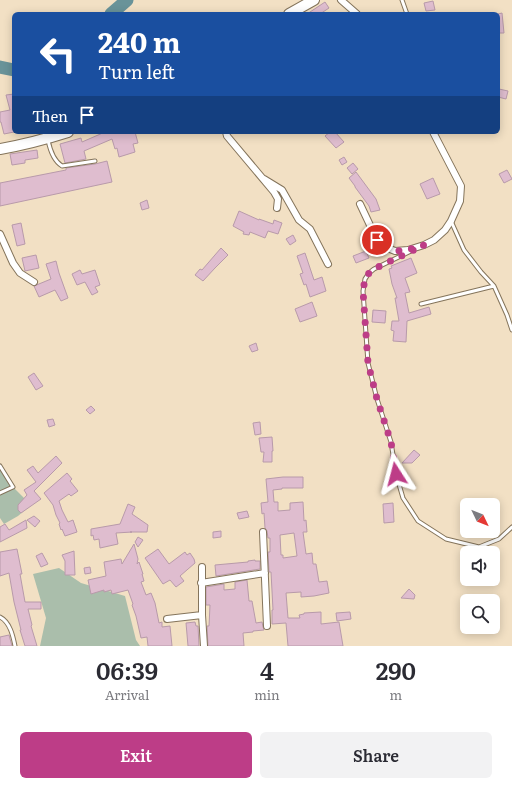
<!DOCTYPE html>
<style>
:root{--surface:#fff;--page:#f2f2f3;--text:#2b2b33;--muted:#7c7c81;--accent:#bd3d87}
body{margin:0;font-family:Literata,serif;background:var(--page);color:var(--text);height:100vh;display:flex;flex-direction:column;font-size:15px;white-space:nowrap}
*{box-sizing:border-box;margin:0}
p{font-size:13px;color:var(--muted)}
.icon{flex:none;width:22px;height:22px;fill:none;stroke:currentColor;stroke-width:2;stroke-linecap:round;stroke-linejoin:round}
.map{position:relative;height:646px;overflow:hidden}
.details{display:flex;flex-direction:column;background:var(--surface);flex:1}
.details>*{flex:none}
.banner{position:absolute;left:12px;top:12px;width:488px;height:122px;border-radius:6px;box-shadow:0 2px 10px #0003;background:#1a4fa0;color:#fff;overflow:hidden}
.needle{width:26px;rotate:133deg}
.buttons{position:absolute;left:460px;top:498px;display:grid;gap:8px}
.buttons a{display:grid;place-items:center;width:40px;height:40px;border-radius:6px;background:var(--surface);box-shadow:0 2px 10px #0003;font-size:20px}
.pin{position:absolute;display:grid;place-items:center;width:34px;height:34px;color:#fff;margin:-17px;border:2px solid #fff;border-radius:50%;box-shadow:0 1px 4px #0007}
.me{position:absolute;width:44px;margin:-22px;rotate:351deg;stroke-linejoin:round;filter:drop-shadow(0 0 3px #0008)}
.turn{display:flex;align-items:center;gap:14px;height:84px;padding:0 20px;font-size:18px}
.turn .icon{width:52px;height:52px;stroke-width:2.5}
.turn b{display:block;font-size:28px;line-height:34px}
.then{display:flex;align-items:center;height:38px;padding:0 20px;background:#0003;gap:8px;font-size:15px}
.eta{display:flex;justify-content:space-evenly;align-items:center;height:68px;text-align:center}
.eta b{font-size:24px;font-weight:600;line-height:28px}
.action{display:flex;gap:8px;margin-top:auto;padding:8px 20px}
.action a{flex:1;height:46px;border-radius:6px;background:var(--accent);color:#fff;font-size:16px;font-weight:600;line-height:46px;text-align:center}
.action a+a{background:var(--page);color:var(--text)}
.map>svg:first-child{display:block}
.green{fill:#aabeab}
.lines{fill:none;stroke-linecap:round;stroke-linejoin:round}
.river{stroke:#699399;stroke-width:13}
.building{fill:#dfbdcf;stroke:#b89aaa;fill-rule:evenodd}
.service-casing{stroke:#84745b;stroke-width:5}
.minor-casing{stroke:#84745b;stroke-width:8}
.trunk-casing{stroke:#84745b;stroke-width:12}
.service{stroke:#fff;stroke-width:3}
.minor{stroke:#fff;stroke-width:6}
.trunk{stroke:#fff;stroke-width:10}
.route{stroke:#bd3d87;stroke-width:7;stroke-dasharray:0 12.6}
</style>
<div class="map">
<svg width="512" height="646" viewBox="0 0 512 646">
<rect width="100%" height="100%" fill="#f2e0c4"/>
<path class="green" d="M0 466 12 486 31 505 18 516 4 524 0 518Z
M59 568 81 583 125 596 136 640 140 646H40L46 618 33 574Z"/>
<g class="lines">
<path class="river" d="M111 14 127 0
M0 67 14 70"/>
</g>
<path class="building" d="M433 1 435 10 426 11 424 3Z
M325 2 329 8 320 14H307Z
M502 13 504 33H498V14Z
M499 89 508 91 506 99 498 97Z
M14 94V132L4 134 1 122H0V112L10 110 6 95Z
M105 132H135L138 143 133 144 135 152 119 157 117 148 115 149 112 139 84 151 86 159 65 163 60 144 81 138 82 142Z
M330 132H335L344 142 336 148 325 136Z
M37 150 38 158 25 160V163L12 165 10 154Z
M344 157 347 162 342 165 339 160Z
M107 161 112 182 0 206V183L66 170V168L95 164Z
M353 163 358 169 352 174 347 168Z
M507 170 512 179 504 183 499 174Z
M356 172 376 199 380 210 371 212 369 206 355 187V186L349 178Z
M433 178 440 194 427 199 420 184Z
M147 200 149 208 142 210 140 203Z
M239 211 259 220V219L273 224 274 220 282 223 278 234 268 231 265 238 250 232 249 235 243 234 244 232 233 226Z
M21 223 25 244 17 246 12 225Z
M293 235 296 241 290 245 286 239Z
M373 243 376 252 369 254 367 245Z
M221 248 228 255 215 268 203 281 195 275 200 269 202 270Z
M366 251 369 258 356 263 353 256Z
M305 253 314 280 322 277 326 291 310 297 306 284 304 285 300 274 303 273 297 256Z
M36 255 39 268 25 271 22 258Z
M411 258 417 273 405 278 410 292 405 293 409 313 429 307 431 314 407 321 406 342 393 341 394 331 391 330 392 321H399L395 298H397L392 284 389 269 392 268 391 266Z
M56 261 59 273 68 298 61 301 55 290 39 297 34 286 51 279 46 264Z
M80 270 82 274 95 270 100 285 95 287 98 292 92 295 85 282 77 285 72 274Z
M312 302 317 316 300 322 295 309Z
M373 310 386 311 385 323 372 322Z
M256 343 258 350 252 352 249 346Z
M34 373 43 386 36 390 28 377Z
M91 406 95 410 90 414 86 410Z
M53 419 55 425 49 427 47 420Z
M260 422 261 434 255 435 253 423Z
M272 437 273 451H272V462H263L264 452H261L259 438Z
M414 450 420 455 412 463H402Z
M56 456 62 463 34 491 41 499 21 513 18 510V505L27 495 24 490 36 482 27 470 33 466 38 473Z
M67 473 72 479 70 481 78 491 71 496 69 494 59 501 62 510 68 522 73 520 77 532 65 536 62 529 61 530 59 524 60 523 56 515 53 505 44 493Z
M283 477H303V488H282V489L273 490 274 502H278V511L290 510V503L303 502 304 521 306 520 307 532H303L306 554 312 553 313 564H316L319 582 327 581 329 593 314 596 301 597V592L286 593 288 618H300L299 615 304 614V613L321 612V624L339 622 343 646H288L286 623 272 624V610H273L271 572H269L268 552H270V538H268L267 531 265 528 264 513 262 514 261 503 268 502 266 479ZM294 533 297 556 283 558V555H281L280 535Z
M393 503 394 522 384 523 383 504Z
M128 504 135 507 132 514 148 525 147 532H130H132L116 533 118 544 100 548 99 539 94 540 93 535 91 536V529L120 524Z
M247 511 249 517 239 519 237 513Z
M34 516 40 521 35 527 27 520Z
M26 520 27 528 0 542V527L5 524 9 530Z
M221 531V537L213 538V532Z
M138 537 143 540 138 547 135 542Z
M134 544 138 559 137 564 139 562 143 574H142L144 581 141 582 146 595 151 593 155 603 159 623 162 622V627L170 626 172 646H148L147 637 141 638 136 616 132 605 133 604 128 590 112 594 111 590 104 592V590L91 594 88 580 106 576 104 562 121 559 122 564Z
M17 549 22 574H20L25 602H41V609H28L32 625 31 626 37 646H25L20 630H21L14 602 9 573 0 576V552Z
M158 549 169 564 185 552 187 555 190 553 194 559 195 563 180 576 184 581 176 587 170 580 163 584 145 558Z
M74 551 75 575H65V561L62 555Z
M42 553 48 564 41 567 36 556Z
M255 560V561H260V569L216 576 215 565 248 562V561Z
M90 567 91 573 85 574 84 568Z
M247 580 249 601H252L256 623 262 622 263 627 264 630 253 631V632L243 633 244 646H208L207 626H209L210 605H206V587L224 584V590L235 589V582Z
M409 589 415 595 414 599 401 598Z
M350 612 351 619 337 621 336 613Z
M195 622 196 626H198L199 646H188L186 623Z
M9 635 12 646H0V637Z"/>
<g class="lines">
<g class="service-casing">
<path id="service" d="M402 0 407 14
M48 140C50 150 54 161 62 166L95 161
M451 221 464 250 481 272 494 286 507 315 512 330
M411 251 374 269 369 273 365 279 363 291 368 363 377 399 391 442 396 474 403 498 418 521 446 539 479 547 499 539 512 527
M421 304 494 286
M0 466 13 487 0 493
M0 617C10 622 13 636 15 646"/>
</g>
<g class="minor-casing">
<path id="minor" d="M341 0 357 14
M226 132 227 136 274 192 278 199 277 208
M264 179 282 190 299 220 310 229 328 264
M360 204 377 240 385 247 395 251 408 250 424 245 434 240 445 230 451 221 460 201 461 186 433 132
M0 234 13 263 20 273 34 282
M263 532 267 626
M202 567V615L204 646
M201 583 265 573
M167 619 202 615"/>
</g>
<g class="trunk-casing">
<path id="trunk" d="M289 14 314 0
M0 149C23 145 46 139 68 132"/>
</g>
<use href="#service" class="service"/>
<use href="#minor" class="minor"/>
<use href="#trunk" class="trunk"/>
</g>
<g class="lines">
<path class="route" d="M377 240C379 242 381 244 384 246 395 255 412 249 424 245L374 269 369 273 365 279 363 291 368 363 377 399 391 442 396 474"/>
</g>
</svg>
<div class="buttons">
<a><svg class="needle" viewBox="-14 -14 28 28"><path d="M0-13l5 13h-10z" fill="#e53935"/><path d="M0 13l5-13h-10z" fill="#7c7c81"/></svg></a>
<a><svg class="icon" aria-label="sound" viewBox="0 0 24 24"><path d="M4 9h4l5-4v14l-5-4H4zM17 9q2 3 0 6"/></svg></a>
<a><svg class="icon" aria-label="search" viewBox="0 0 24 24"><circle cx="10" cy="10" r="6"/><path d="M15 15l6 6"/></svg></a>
</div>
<div class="pin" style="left:377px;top:240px;background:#d93025"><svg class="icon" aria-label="arrive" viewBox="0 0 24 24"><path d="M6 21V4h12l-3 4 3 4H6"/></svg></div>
<svg class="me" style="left:396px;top:474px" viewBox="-20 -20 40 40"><path d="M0-17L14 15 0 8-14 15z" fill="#bd3d87" stroke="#fff" stroke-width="4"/></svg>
<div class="banner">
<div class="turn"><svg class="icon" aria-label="left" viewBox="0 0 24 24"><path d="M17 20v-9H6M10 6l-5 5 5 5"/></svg><div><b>240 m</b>Turn left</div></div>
<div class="then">Then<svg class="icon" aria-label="arrive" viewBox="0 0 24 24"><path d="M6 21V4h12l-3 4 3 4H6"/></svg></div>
</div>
</div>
<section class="details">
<div class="eta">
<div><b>06:39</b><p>Arrival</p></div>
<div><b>4</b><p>min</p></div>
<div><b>290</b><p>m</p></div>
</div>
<div class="action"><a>Exit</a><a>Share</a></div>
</section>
